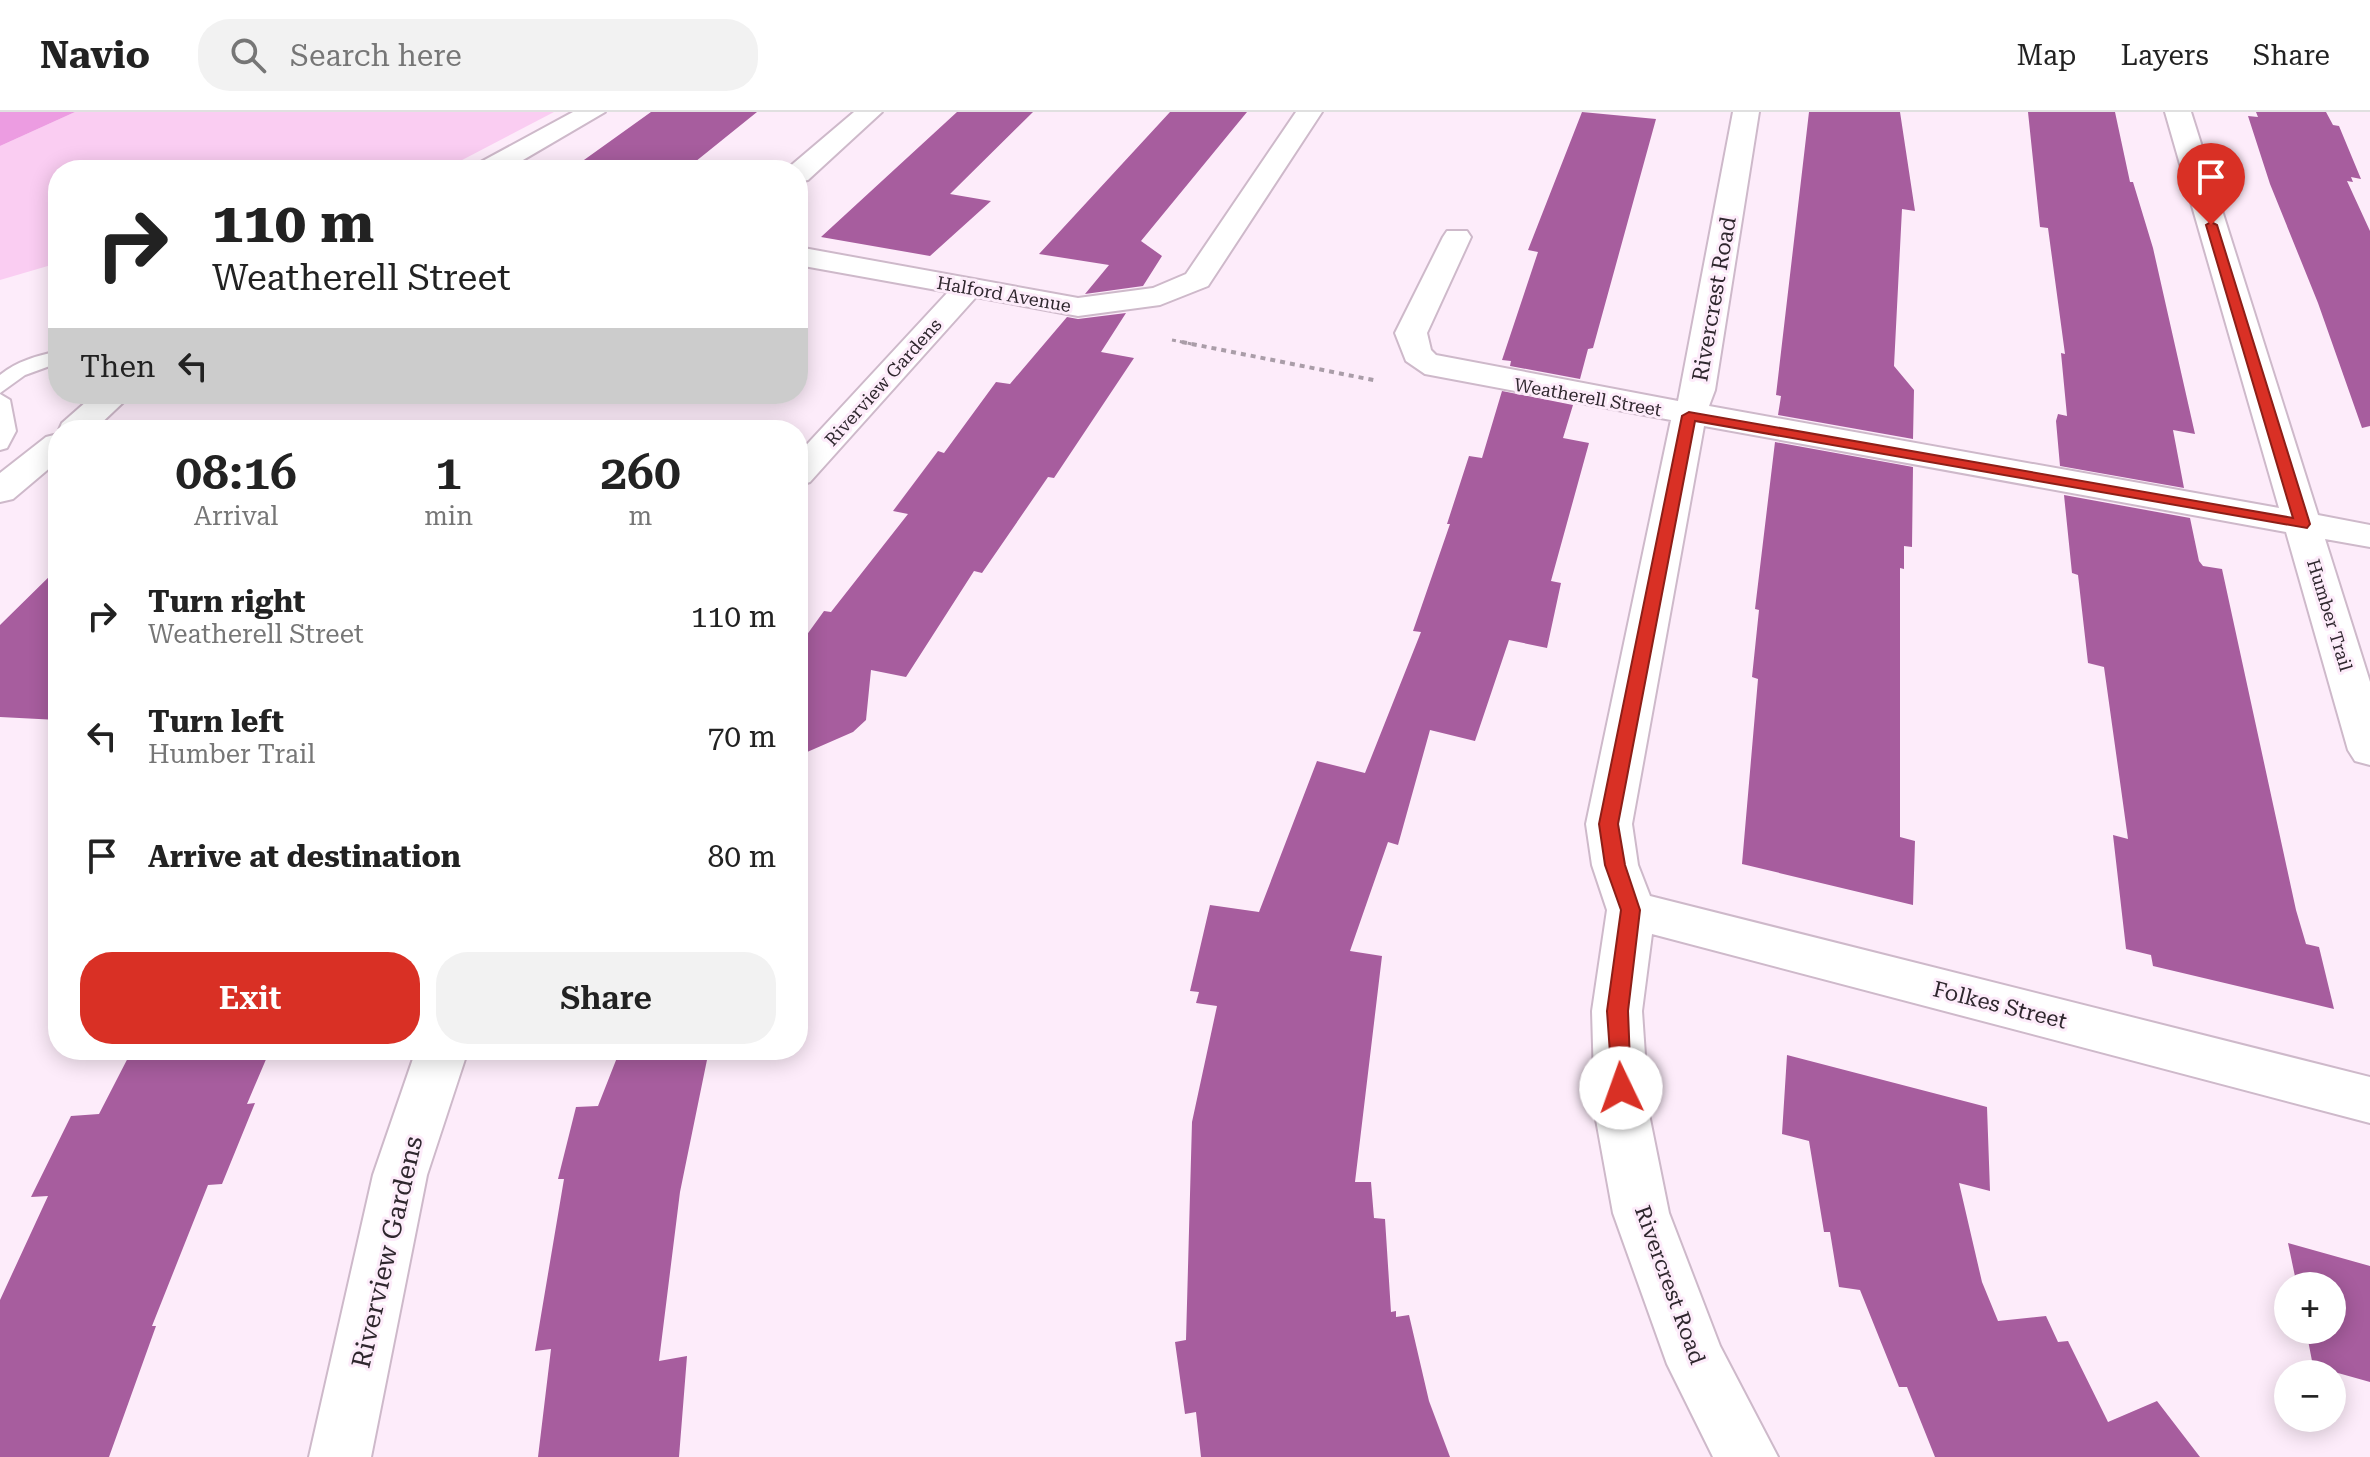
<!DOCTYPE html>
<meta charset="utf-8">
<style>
:root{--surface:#fff;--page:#f2f2f2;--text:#222;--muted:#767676;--line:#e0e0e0;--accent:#d93025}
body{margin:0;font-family:"Roboto Serif",serif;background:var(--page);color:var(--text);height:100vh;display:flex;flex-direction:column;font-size:30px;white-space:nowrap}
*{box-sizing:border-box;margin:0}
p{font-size:26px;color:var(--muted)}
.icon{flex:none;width:44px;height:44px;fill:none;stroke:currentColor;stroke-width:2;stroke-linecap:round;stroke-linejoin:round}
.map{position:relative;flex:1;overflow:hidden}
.drawer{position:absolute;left:48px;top:308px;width:760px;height:640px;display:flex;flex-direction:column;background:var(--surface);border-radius:32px;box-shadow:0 4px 20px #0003}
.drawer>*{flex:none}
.banner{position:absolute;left:48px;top:48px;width:760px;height:244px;border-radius:32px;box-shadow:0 4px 20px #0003;background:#fff;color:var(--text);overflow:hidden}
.tools{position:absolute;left:2274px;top:1160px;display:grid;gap:16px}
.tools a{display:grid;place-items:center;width:72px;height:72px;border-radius:50%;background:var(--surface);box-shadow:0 4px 20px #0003;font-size:40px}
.pin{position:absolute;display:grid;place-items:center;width:68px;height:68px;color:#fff;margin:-82px -34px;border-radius:50% 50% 50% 0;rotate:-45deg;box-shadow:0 0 8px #0007}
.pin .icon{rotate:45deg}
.me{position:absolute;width:88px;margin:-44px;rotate:357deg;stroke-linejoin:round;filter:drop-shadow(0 0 6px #0008)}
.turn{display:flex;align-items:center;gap:28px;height:168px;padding:0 32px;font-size:36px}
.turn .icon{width:104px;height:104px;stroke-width:2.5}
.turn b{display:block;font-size:56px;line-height:68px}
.then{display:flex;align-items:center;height:76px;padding:0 32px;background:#0003;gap:16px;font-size:30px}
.eta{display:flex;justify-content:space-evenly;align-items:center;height:136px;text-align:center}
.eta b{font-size:48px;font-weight:600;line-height:56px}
.button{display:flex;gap:16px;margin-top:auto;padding:16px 32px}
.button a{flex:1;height:92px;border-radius:32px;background:var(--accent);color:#fff;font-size:32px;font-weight:600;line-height:92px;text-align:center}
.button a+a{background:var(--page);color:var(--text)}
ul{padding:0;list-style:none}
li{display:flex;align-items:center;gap:24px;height:120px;padding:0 32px}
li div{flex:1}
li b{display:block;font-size:30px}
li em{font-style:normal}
header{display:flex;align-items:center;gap:48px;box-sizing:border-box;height:112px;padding:0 40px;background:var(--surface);border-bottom:2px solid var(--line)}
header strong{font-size:38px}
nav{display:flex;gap:44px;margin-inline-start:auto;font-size:28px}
.search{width:560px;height:72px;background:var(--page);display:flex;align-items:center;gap:20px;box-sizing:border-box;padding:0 28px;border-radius:32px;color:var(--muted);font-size:30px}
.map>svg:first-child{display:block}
.green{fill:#facdf2}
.water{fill:#ec9ce1}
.building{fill:#a75d9e}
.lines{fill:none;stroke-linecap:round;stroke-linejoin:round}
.lane-casing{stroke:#ceb9ca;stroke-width:4}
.street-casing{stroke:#ceb9ca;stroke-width:4}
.path-far1{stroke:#aa9da8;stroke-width:3;stroke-dasharray:4 4;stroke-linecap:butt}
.path{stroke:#aa9da8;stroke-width:4;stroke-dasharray:5 5;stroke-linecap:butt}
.lane{fill:#fff;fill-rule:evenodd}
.street{fill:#fff;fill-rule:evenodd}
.route{fill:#d93025;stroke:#8d1f18;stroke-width:2}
.labels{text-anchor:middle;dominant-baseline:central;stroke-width:6;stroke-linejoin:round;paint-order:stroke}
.far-street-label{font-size:18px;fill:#2f272e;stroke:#fdecfa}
.street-label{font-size:22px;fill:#2f272e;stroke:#fdecfa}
.near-street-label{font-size:26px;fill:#2f272e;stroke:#fdecfa}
</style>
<header>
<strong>Navio</strong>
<div class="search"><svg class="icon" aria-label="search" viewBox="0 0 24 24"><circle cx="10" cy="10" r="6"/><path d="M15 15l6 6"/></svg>Search here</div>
<nav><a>Map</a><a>Layers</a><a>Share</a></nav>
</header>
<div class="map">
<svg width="2370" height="1345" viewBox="0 0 2370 1345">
<rect width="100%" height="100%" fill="#fdecfa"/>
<path class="green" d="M75 0H554L443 58H58V151L0 168V34Z"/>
<path class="water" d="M0 0H75L0 34Z"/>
<path class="building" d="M651 0H757L685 58H570Z
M957 0H1033L950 82 991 89 930 144 821 125Z
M1170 0H1247L1141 129 1162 144 1143 174 1085 182 1109 153 1039 142Z
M1582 0 1656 7 1593 236 1588 237 1580 267 1510 254 1511 249 1502 248 1538 140 1528 138Z
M1809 0H1900L1915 99 1902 97 1894 254 1914 278 1913 327 1778 303 1781 284 1776 283Z
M2028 0H2115L2130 70H2133L2153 136 2195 322 2173 318 2184 376 2060 354 2056 309 2058 302 2067 304 2061 241 2065 242 2048 116 2040 115Z
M2256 0H2326L2333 13 2339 14 2361 67 2351 65 2353 70 2347 69 2370 119V314L2362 316 2318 191 2270 72 2248 4 2258 5Z
M1126 201 1101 240 1134 246 1054 366 1048 365 982 461 974 459 906 565 871 558 866 608 853 620 798 644V535L824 499 831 500 908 402 893 399 938 339 944 341 996 270 1010 272 1067 205 1078 207Z
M1502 279 1573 293 1563 326 1589 331 1551 469 1561 471 1547 536 1509 528 1475 629 1430 618 1398 733 1388 730 1350 839 1382 844 1355 1070H1371L1374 1106 1385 1107 1391 1200 1396 1199V1205L1409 1203 1429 1289 1450 1345H1201L1196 1300 1185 1302 1175 1230 1186 1228 1192 1010 1217 894 1196 891 1199 880 1190 879 1210 793 1259 800 1317 649 1365 661 1421 520 1413 519 1450 412H1447L1469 344 1482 346Z
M1775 330 1913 355 1912 435 1904 434V457L1900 456V725L1915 729 1913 793 1742 752 1758 567 1752 565 1759 498 1755 497Z
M2064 383 2190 406 2199 449 2203 454 2222 457 2296 798 2306 832 2319 835 2334 897 2153 854 2151 843 2126 837 2113 723 2128 727 2104 555 2088 551 2078 463 2072 461Z
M58 456V608L0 605V513Z
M132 938H270L247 992 255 991 222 1072 208 1073 152 1214H156L109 1345H0V1188L48 1084 31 1085 71 1004 99 1002Z
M620 938H709L680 1080 659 1249 687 1244 679 1345H538L551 1237 535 1239 564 1067H558L576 995 598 994Z
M1787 943 1987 995 1990 1079 1959 1071 1982 1170 1998 1209 2046 1204 2058 1230 2068 1229 2108 1310 2157 1289 2200 1345H1935L1907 1275H1899L1860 1178 1839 1175 1830 1120H1824L1809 1029 1782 1022Z
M2288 1131 2370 1154V1270L2313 1254 2306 1218H2332V1174H2297Z"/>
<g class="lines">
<g class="lane-casing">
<path id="lane" d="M58 239V251L25 263 0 281V263C17 249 37 244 58 239Z
M0 282 10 288 16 319 7 336 0 338Z"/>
</g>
<g class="street-casing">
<path id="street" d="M573 0H605L506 58H473L477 52Z
M854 0H882L808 68 798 70V58L788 56Z
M1296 0H1322L1208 174 1160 193 1078 204 976 185 810 370 798 374V342L948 180 798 153V135L1078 186 1153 176 1186 162Z
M1733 0H1759L1715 278 1709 294 2279 396 2165 0H2191L2318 403 2370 413V435L2325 427 2370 570V653L2355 649 2348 638 2286 420 1704 314 1632 712 1638 753 1650 784 2370 965V1011L1652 822 1642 899 1649 1002 1669 1101 1720 1234 1778 1345H1713L1667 1252 1613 1101 1595 1002 1592 899 1607 798 1592 753 1586 712 1671 308 1425 262 1406 249 1395 221 1443 125 1447 119H1467L1471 125 1427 221 1431 238 1436 243 1678 289Z
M95 282H132L94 318 58 320 62 311Z
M58 322V349L13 387 0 390V361L46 325Z
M416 938H468L427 1063 371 1345H309L373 1063Z"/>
</g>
<path class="path-far1" d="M1172 228 1192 232"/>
<path class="path" d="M1182 230 1378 269"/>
<use href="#lane" class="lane"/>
<use href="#street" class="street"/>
</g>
<path class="route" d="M2211 110 2217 113 2310 412 2307 416 1695 309 1618 712 1625 753 1640 798 1628 899 1631 976 1628 983H1613L1607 899 1621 798 1605 753 1599 712 1682 304 1689 300 2293 406 2206 113Z"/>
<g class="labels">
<g class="far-street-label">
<text transform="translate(1004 182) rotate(10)">Halford Avenue</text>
<text transform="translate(883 270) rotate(-48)">Riverview Gardens</text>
<text transform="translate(1588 285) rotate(10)">Weatherell Street</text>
<text transform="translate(2330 503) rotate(73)">Humber Trail</text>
</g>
<g class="street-label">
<text transform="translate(1714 187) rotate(-80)">Rivercrest Road</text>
<text transform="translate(2000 893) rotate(14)">Folkes Street</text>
<text transform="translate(1670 1173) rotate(70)">Rivercrest Road</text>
</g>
<g class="near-street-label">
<text transform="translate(387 1140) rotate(-77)">Riverview Gardens</text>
</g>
</g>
</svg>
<div class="tools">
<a>+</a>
<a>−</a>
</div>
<div class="pin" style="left:2211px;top:113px;background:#d93025"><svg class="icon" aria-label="arrive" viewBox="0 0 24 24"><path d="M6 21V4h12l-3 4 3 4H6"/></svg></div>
<svg class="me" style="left:1621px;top:976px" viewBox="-20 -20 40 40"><circle r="19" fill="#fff"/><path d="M0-13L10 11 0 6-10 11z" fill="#d93025"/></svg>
<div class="banner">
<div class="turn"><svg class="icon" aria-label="right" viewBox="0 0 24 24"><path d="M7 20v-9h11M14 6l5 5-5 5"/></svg><div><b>110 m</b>Weatherell Street</div></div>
<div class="then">Then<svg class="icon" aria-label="left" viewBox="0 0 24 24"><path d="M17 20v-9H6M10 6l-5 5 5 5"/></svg></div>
</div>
<section class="drawer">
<div class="eta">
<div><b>08:16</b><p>Arrival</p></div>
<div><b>1</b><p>min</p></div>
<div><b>260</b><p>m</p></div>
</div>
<ul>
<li><svg class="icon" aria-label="right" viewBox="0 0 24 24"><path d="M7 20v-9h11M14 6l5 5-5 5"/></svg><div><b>Turn right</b><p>Weatherell Street</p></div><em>110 m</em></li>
<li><svg class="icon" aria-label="left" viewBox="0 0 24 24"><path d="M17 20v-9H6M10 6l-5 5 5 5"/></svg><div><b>Turn left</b><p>Humber Trail</p></div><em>70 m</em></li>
<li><svg class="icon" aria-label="arrive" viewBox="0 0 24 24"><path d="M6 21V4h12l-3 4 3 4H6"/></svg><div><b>Arrive at destination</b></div><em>80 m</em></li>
</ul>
<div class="button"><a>Exit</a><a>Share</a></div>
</section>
</div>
